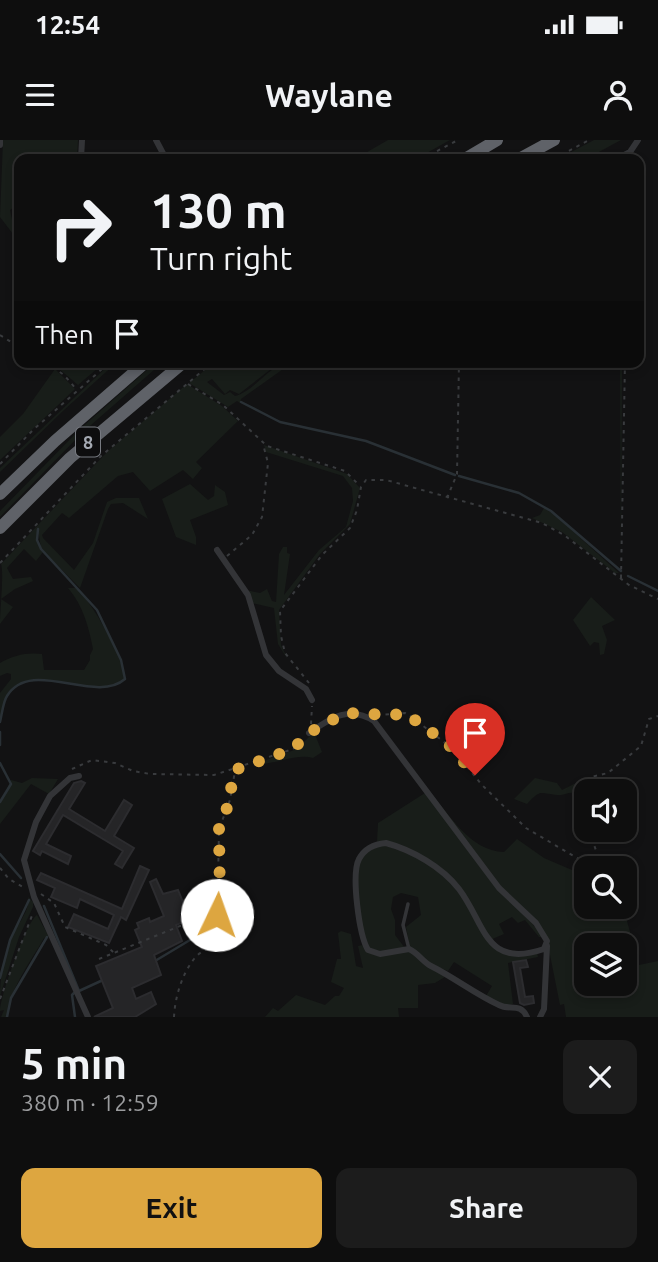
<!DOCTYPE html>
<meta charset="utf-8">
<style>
:root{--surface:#0e0e0e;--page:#1c1c1c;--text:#f1f3f6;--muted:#9b9c9e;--line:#2e2e2e;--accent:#dda640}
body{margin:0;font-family:Ubuntu,sans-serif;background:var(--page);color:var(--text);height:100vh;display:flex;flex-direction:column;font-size:26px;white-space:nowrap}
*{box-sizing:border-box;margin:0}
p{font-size:23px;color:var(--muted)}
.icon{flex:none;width:38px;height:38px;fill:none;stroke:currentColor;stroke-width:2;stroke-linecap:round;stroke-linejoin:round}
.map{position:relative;height:877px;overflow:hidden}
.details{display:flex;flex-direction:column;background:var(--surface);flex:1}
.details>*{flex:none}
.guide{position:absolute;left:14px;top:14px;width:630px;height:214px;border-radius:14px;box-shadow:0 4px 10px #0003,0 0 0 2px var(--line);background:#0e0e0e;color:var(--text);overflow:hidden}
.controls{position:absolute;left:574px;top:639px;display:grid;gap:14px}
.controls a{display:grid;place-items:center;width:63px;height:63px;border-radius:14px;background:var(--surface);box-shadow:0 4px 10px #0003,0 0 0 2px var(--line);font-size:35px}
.pin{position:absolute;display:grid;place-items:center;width:60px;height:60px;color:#fff;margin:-72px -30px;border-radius:50% 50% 50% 0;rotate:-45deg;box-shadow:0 0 7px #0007}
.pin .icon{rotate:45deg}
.me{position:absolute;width:77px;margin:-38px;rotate:3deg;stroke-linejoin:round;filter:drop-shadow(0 0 5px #0008)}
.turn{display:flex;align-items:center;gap:24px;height:147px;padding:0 21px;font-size:32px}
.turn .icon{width:91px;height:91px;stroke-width:2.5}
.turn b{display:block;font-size:49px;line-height:60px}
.then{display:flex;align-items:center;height:66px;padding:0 21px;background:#0003;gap:14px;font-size:26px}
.round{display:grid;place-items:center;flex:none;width:74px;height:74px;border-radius:14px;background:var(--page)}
.overview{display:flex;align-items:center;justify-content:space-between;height:119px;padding:0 21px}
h1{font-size:42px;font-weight:700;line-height:52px}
.button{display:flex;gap:14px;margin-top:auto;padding:14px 21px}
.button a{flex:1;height:80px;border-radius:14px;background:var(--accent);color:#111;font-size:28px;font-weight:700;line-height:80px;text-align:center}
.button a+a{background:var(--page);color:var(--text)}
.status{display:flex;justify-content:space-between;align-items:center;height:49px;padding:0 35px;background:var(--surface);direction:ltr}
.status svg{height:19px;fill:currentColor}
header{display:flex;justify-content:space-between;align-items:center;height:91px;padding:0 21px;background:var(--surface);font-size:32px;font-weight:700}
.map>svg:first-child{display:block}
.green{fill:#181d19;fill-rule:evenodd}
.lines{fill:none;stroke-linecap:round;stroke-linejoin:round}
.stream{stroke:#293035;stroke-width:2.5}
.building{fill:#252527;stroke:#2c2c2f;stroke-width:2}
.path{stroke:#393b3e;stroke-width:2;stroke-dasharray:3.5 5;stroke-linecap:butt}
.service{stroke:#333437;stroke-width:3.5}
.minor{stroke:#333437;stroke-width:6}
.motorway{stroke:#5f6268;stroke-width:12}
.route{stroke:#dda640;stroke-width:12;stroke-dasharray:0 21.6}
.labels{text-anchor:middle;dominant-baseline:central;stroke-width:7;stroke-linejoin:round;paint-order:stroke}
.shield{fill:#0d0d0e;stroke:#777a81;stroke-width:2}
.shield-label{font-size:18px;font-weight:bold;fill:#a4a9b2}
</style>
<div class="status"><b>12:54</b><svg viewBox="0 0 49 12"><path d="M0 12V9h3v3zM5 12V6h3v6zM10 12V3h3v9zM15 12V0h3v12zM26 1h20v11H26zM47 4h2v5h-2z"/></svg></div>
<header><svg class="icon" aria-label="menu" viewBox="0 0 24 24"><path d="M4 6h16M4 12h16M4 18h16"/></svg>Waylane<svg class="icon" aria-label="person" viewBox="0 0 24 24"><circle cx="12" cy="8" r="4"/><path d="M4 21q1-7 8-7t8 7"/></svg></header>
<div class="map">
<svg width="658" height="877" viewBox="0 0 658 877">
<rect width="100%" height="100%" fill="#121213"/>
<path class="green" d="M3 0H78L77 19H19V64L10 70 16 98 0 77Z
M388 0H450L416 19H355Z
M594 0H621L586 19H558Z
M51 222H75L76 229 86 222H105L78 245Z
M112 222H117L64 270 0 332V328Z
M156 222H163L83 292 0 377V371L80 289Z
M215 222H280L239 254 230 250 225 254 212 239 207 242 224 255 230 252 235 256C257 250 270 222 293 222L241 259 240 263 237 261 228 267 189 243Z
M620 222H622L621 431Z
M55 229 75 249 0 320V297L23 274Z
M187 244 222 266 238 281 196 322 202 328 193 339 183 330 150 351 133 332 118 336 69 378 62 373 42 395 43 398 74 430 93 403 107 362 116 358H139L148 379 123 363 111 364 108 369 80 448 41 409 38 389C36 399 36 405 43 412L36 421 24 409 7 428 13 439 31 437 33 441 15 449 1 459 13 467 0 484C0 472 4 431 1 424L107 312Z
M264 305 347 334 360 348 350 384 320 414 279 470 281 505 288 520 278 504 274 468 252 463 246 450 260 453 267 449 272 461 276 462 279 414 283 407H287V413L290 414 284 455 319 410 346 387 353 361 352 348 343 336 266 312Z
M190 344 208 360 214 356 215 345 225 352 228 365 190 380 196 397V405L176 397 162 359Z
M544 368 555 375 619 433H615L562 392 532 378 540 375Z
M68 448H77C92 463 125 519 125 539 95 563 24 517 6 557 3 564 2 572 0 579V553L11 539V534L7 533 0 536V523C13 515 28 512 42 514L44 530H84L90 520V515L93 509C89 488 83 465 68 448Z
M591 457 615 480 602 486 607 500 604 514 600 515 599 503 594 502 590 506 573 480Z
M314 592 322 612 313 618C296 613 276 625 255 624L297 609Z
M32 638 58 639 49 654 31 644 0 684V663L11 640 22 643Z
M535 638 557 643 562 650 574 644 588 649 584 679 579 675 577 655 574 653C568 652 563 656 557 655 539 653 541 649 527 664L514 659Z
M430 652C450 675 470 711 504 712L517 699 544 718 586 736V766L610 767 611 772 624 770 639 825 658 821V877H566L564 864 560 865 546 795 499 748ZM586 805H625V844H586Z
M425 653 475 719 544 797H539L525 780 518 783 512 777 499 784 504 794 490 800 467 758 432 723 377 702 378 683Z
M386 704 420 719 452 742 499 810 537 812 538 817 508 823 513 864 504 866 486 856 492 846 454 822 448 831 432 825 410 808 406 787 421 775 418 757 401 753 393 757 391 769 395 780V795L405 808 390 813 368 809 358 782V722L366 711Z
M28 757 33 762V767L19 797 0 856C0 837 4 820 10 802 14 788 31 771 28 757Z
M37 775 49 797 44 798C30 823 10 848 7 877H1L4 870 0 871C0 857 26 782 37 775Z
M341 791 351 794 356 826 363 828 358 806 363 805 380 816 409 811 448 835 435 843 418 845V868H398L399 877H265L273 868 278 871 296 855 325 865 335 856H339L344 848 331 842 337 819H341L338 793Z"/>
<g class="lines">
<path class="stream" d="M241 262 280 282 366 301 455 335
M459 336 519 353 551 371 621 431
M628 436 658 451
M0 582C2 574 3 562 7 556 31 517 95 565 125 539L121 520 97 470 41 409 37 400 38 389
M0 592V605
M0 623 11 644 0 662
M0 714 21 738
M44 766 79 851 103 840
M155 821 205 791
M0 838 10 800 29 760
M74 853 72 855 75 877
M7 877 11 858 47 797"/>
</g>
<path class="building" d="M81 641 85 643 69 669 105 691 124 660 132 665 114 696 134 708 122 728 115 724 123 711 63 675 46 704 71 716 68 724 42 711 40 715 33 711 74 643Z
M140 726 149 730 126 780 121 777 109 803 68 787 74 774 108 789 114 775 80 759 77 768 51 757 55 748 37 740 41 733 122 769Z
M156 739 163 754 178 750 190 779 176 785 182 801 154 815 161 835 132 848 136 859 151 852 156 864 135 877H94L113 868 96 826 142 807 135 790 139 788 137 783 149 778 150 782 164 776 150 742Z
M526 820 528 827 520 828 525 857 533 856 534 863 524 865 520 863 513 822Z"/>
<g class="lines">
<path class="path" d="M422 19 458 0
M554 19 589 0
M0 195 19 207
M46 222 64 235 77 250
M188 244 223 265 267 306 345 331 360 346
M0 324 33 290 110 222
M447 358 457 334 459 222
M227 416 252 395 262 377 268 323 263 304
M0 423 101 316 213 222
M621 438 625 222
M309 543 285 513 281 496 280 471 322 415 350 388 357 370 361 347 366 340H386L542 383 564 395 629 445 658 459
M377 575 405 573 409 575 453 609 481 644 526 688 594 728
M311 584 312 566
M72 629 92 620 115 623 133 631 150 634 214 635 293 609 306 599
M588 651 591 637 608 633 641 606 649 579 658 576
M586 660V681
M589 690 602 728
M0 728 9 739 23 747
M41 754 54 763 65 787 106 805 115 814
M99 819 180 786H185L204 776 215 784
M0 859 33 773
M174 877C175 857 182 834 194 819 201 809 213 810 217 796L219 689 230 660 235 631"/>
<path class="service" d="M408 764 403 785 409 809"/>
<path class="minor" d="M156 0 166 19
M0 5V0
M81 19 82 0
M617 19 630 12 638 0
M217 410 248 455 266 515 279 531 306 549 312 560
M309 593C331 578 349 565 374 581L499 748 536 783 547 801 544 809C485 829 486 785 459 749 442 727 412 710 386 703 374 704 365 708 359 719 351 734 359 795 368 810L380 814 409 809C418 813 423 822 431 826 455 838 475 854 499 865 510 871 520 862 527 877
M79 636 70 638 50 656 36 682 24 720 34 757 88 877
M540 877 544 869 547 806"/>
<path class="motorway" d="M465 19 497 0
M519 19 554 0
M0 354 55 301 146 222
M0 388 70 318 184 222"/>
</g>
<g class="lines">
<path class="route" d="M217 775 220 762 219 689 230 660 232 640 237 629 293 609 309 593 345 573 394 575 405 573 448 604 475 635"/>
</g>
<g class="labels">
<rect class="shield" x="76" y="287.5" width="24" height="29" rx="5"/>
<g class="shield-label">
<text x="88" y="302">8</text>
</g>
</g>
</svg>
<div class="controls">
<a><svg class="icon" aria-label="sound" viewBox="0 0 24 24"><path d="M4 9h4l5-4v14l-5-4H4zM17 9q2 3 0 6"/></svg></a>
<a><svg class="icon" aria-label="search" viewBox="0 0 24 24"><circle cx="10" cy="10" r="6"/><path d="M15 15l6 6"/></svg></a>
<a><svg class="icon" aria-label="layers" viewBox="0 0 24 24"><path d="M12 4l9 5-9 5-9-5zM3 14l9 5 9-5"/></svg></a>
</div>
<div class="pin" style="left:475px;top:635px;background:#d93025"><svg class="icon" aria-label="arrive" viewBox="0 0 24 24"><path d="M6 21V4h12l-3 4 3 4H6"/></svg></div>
<svg class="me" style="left:217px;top:775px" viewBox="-20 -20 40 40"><circle r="19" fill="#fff"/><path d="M0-13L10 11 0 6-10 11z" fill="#dda640"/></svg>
<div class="guide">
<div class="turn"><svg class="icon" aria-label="right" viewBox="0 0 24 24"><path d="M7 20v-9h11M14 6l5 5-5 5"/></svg><div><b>130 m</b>Turn right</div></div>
<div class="then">Then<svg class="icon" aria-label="arrive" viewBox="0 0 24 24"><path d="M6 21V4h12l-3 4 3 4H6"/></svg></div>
</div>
</div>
<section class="details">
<div class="overview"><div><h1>5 min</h1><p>380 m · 12:59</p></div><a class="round"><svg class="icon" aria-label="close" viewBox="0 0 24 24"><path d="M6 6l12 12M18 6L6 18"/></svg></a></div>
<div class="button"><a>Exit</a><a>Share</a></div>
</section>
